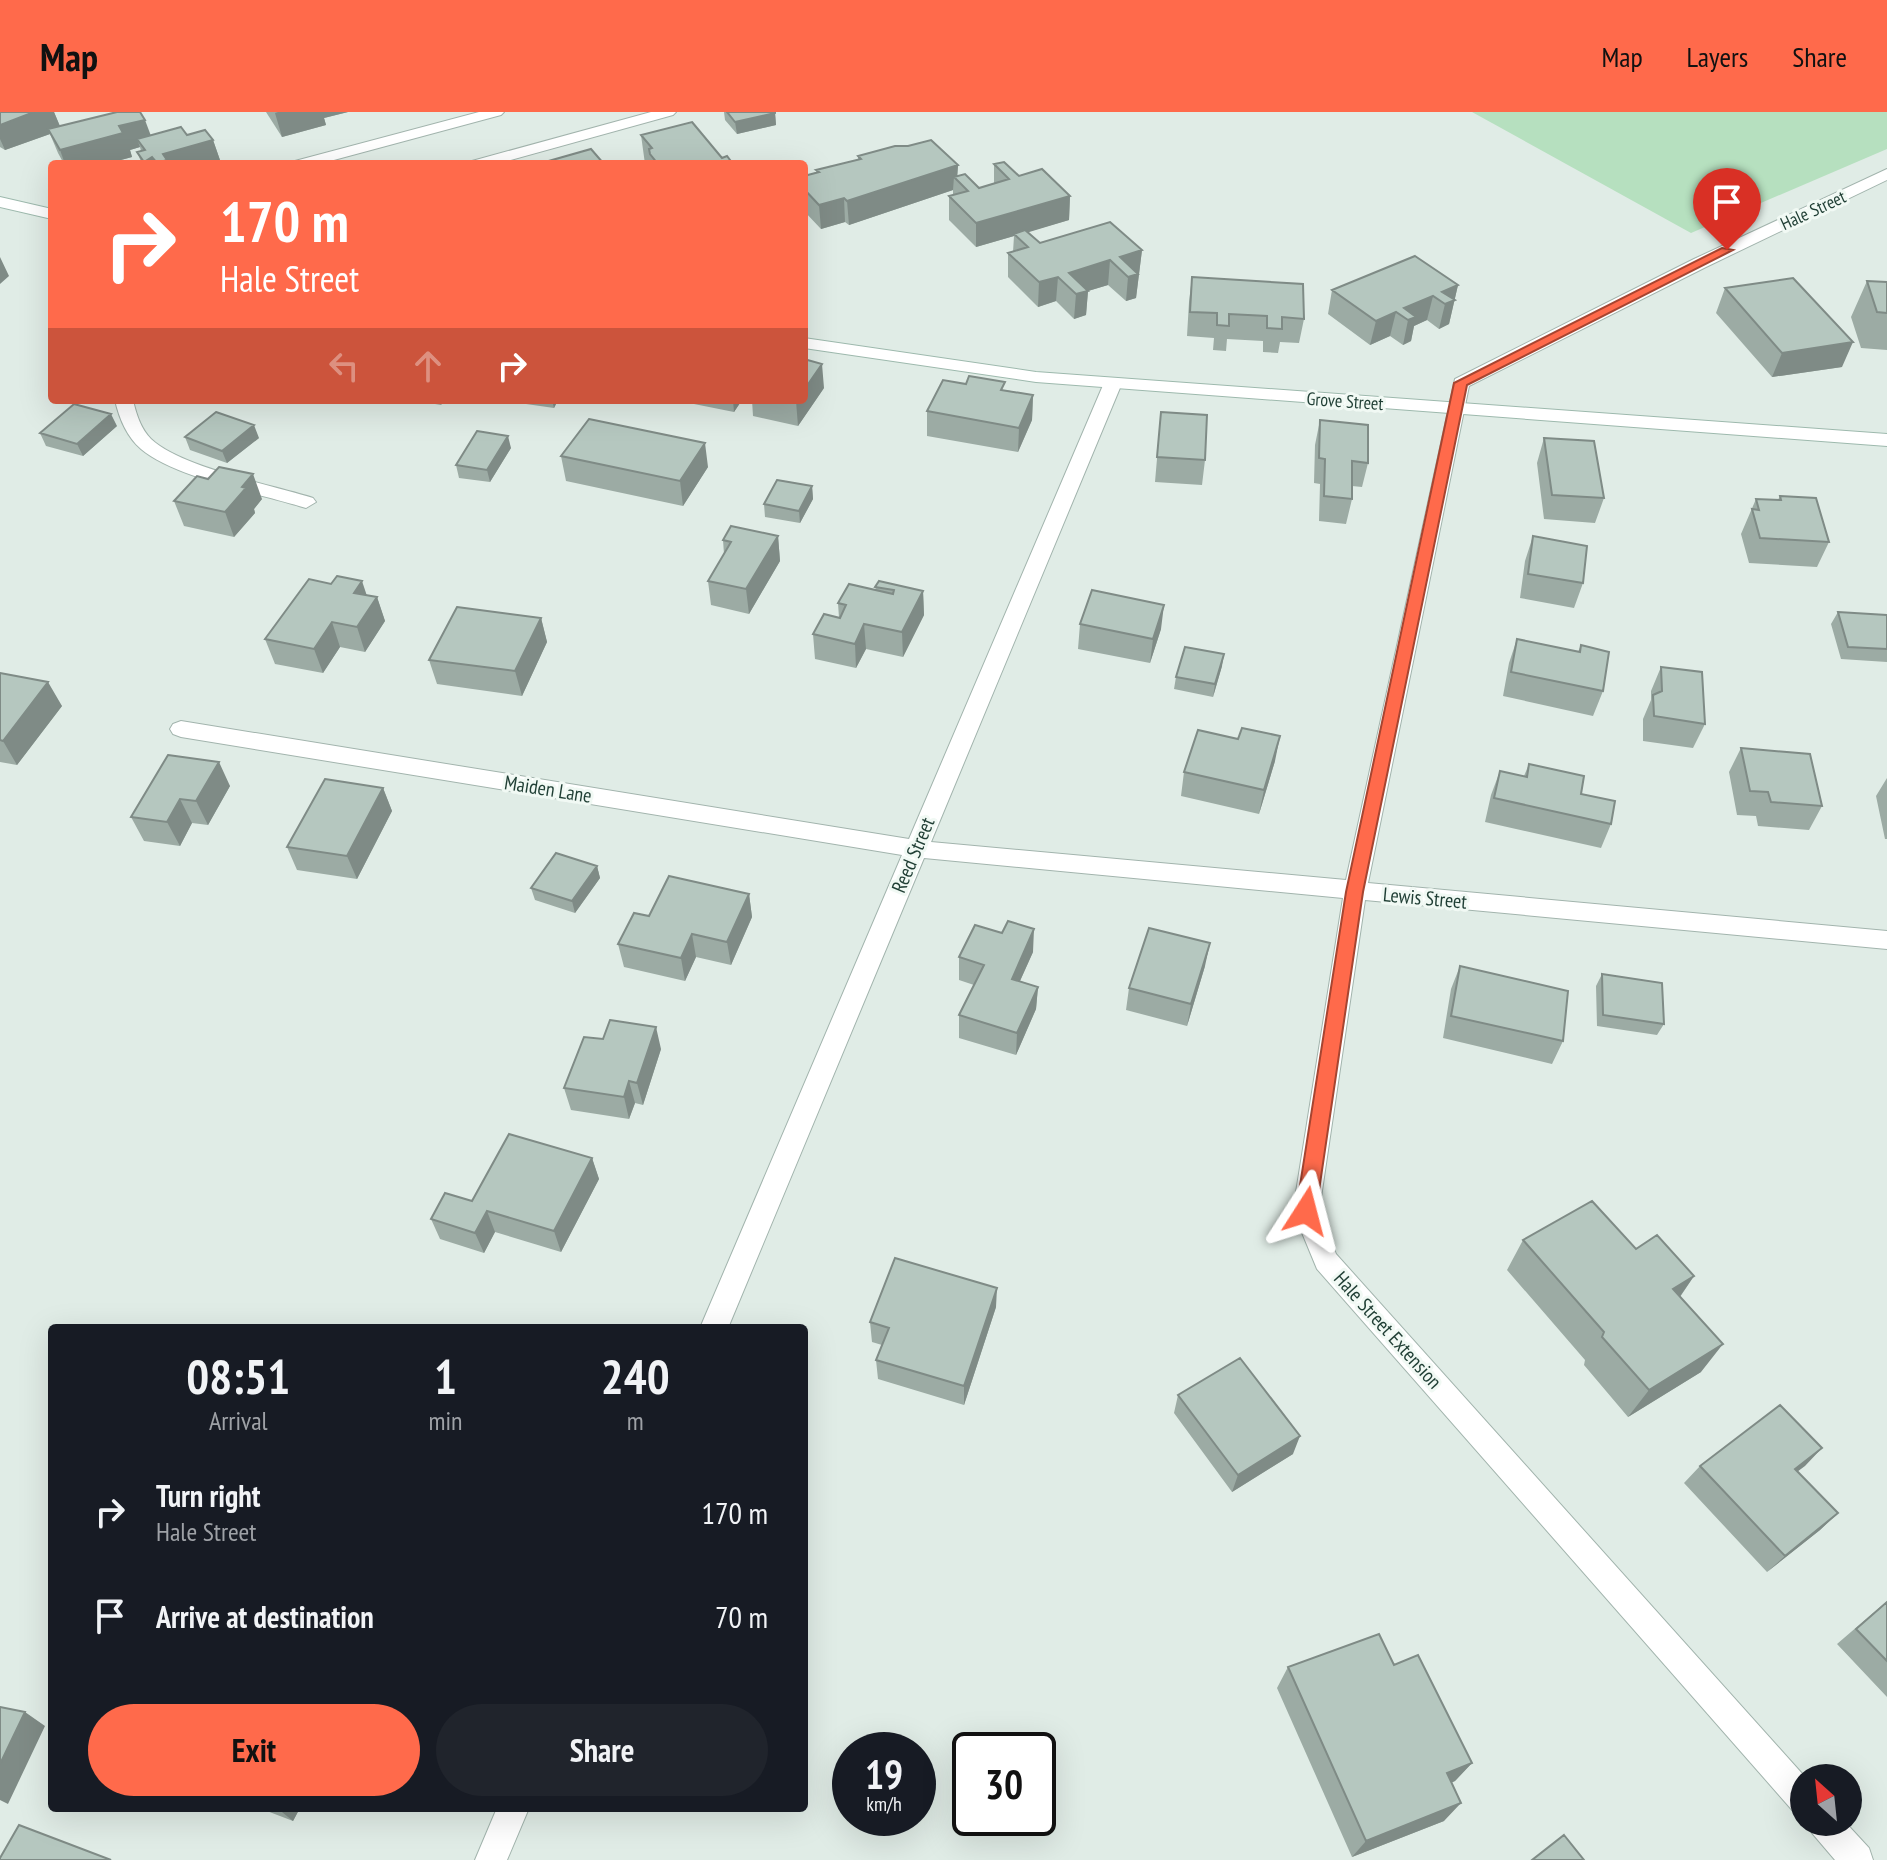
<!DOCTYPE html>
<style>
:root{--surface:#171b24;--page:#20242c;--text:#f1f3f6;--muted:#9ea1a6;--accent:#ff6a4b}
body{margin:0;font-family:"PT Sans Narrow",sans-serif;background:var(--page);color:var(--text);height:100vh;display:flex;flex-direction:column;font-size:30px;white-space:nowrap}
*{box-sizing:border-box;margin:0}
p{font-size:26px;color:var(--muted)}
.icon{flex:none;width:44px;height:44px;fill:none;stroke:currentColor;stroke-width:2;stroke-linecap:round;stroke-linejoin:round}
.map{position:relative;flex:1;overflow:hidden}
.sheet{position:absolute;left:48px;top:1212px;width:760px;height:488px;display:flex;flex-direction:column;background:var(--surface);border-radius:8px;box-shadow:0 8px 32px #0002}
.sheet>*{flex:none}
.top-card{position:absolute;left:48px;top:48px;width:760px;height:244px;border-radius:8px;box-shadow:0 8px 32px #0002;background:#ff6a4b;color:#fff;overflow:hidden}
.needle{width:52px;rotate:333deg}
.tools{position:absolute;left:1790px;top:1652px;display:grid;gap:16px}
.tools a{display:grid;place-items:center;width:72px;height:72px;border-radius:50%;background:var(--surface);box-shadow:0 8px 32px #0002;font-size:40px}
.speed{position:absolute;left:832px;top:1620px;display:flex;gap:16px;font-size:40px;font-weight:700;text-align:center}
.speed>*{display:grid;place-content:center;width:104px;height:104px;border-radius:50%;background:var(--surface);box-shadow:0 8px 32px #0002;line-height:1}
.speed small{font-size:20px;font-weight:400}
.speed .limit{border:4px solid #111;border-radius:12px;background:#fff;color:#111}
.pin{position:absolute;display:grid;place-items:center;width:68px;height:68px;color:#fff;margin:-82px -34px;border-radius:50% 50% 50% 0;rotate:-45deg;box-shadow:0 0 8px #0007}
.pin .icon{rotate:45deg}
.me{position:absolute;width:88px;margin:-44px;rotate:9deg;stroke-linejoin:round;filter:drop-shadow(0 0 6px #0008)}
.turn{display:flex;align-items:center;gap:28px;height:168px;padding:0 40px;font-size:36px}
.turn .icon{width:104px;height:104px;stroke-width:2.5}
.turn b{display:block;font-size:56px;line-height:68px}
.lanes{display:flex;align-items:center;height:76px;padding:0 40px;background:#0003;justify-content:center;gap:40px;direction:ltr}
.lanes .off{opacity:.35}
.eta{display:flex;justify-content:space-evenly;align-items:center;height:136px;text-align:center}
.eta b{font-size:48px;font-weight:700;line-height:56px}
.cta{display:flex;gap:16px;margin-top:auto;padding:16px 40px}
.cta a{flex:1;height:92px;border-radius:48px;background:var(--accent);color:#111;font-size:32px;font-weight:700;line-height:92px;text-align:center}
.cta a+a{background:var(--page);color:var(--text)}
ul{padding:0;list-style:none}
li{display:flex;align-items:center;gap:24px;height:104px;padding:0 40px}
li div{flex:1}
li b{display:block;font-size:30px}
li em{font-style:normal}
header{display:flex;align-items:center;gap:48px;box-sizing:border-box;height:112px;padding:0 40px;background:var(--accent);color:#111}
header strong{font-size:38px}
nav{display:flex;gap:44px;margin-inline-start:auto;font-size:28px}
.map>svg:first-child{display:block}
.green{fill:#b6e0bf}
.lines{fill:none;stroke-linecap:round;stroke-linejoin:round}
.minor-casing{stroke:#a2b4ad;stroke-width:2}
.secondary-casing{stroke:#9db9ad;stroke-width:2}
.minor{fill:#fff;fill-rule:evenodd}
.secondary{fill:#fff;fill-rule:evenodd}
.wall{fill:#9caba4}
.shaded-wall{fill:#7f8b86}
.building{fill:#b5c7bf;stroke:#7f8b86;stroke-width:2}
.route{fill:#ff6a4b;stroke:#a64531;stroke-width:2}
.labels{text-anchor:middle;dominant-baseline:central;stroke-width:6;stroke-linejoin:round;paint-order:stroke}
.far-street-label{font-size:18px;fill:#1f3e34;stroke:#f1f9f4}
.street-label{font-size:20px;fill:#1f3e34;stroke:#f1f9f4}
</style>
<header>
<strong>Map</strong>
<nav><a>Map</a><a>Layers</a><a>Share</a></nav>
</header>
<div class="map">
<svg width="1887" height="1748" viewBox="0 0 1887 1748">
<rect width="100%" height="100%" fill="#e0ece6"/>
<path class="green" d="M1472 0H1887V37L1691 121Z"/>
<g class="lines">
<g class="minor-casing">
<path id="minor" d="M479 0H504L501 3 319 52H293L295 49Z
M651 0H676L673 3 496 52H470L472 49Z
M1887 57V68L1706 155 1469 274 1368 771 1887 819V837L1365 788 1319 1099 1336 1142 1806 1666 1804 1704 1793 1699 1317 1157 1293 1099 1343 786 924 746 728 1216H700L902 743 181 625 173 622 170 617 173 612 181 609 909 727 1104 271 1113 266 1122 271 931 730 1346 768 1455 267 1694 147Z
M115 288H133C136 302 141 317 151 327 180 355 272 373 313 386L316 390 306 396 299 394C256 381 174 365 141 337 127 325 119 306 115 288Z
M497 1696H529L507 1748H475Z
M1807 1710H1845L1869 1736 1873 1748H1835L1812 1721Z"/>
</g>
<g class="secondary-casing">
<path id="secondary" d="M0 85 52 97V107L0 95Z
M804 226 1036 260 1887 322V334L1036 270 804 236Z"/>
</g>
<use href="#minor" class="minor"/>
<use href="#secondary" class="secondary"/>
</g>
<path class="wall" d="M0 0H54L60 14 150 23H187L213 28 221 51 142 52 137 40 141 39 140 35 130 38 132 45 106 52H64L58 41 50 22 5 38 0 35Z
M266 0H348L324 6 326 13 282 25Z
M724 0H775L776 13 737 22 725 8Z
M641 23 722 46 733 52H645Z
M858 44 958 53 957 64 979 76 994 71V52L1019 64 1070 84 1069 108 1027 120 1040 131 1142 138 1136 186 1126 189 1108 173 1088 179 1086 203 1074 207 1056 189 1038 195 1008 165V141L1013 140 1014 124 976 135 949 108V84L953 83V78L849 113 845 110 821 117 804 99V64L816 61V58L858 48Z
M1192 165 1304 207 1299 231 1280 230 1278 241 1263 240V229L1227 227 1226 239 1213 238 1214 226 1187 224 1189 190Z
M1867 169 1887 170V238L1861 236 1851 205Z
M1458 173 1449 212 1439 217 1427 208 1414 214 1411 229 1403 233 1390 224 1370 233 1328 202 1332 178Z
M1725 176 1842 255 1772 265 1716 201Z
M824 276 798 314 753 304 752 288H804Z
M1005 278 1033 283 1032 308 1018 340 927 324V299Z
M423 288H446L441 293 423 290Z
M518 288H558L554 296 519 291Z
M674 288H742L734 300Z
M1161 300 1205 348 1202 373 1155 370Z
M1320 308 1368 351 1362 375 1352 374V387L1346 412 1319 409 1320 372 1314 371 1315 333Z
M117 314 83 344 46 334 40 321Z
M185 325 259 326 227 351 190 338Z
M1544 326 1604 386 1595 411 1544 407 1537 351Z
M511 336 490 370 459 366 456 353Z
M561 344 708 355 683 394 566 369Z
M812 374 813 387 800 411 765 405 764 392Z
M1780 384 1829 430 1817 455 1749 451 1741 422 1756 387 1778 388Z
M262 387 254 397 255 401 234 425 184 414 174 389Z
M778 424 780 449 749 502 711 493 708 469 724 442 723 428Z
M1533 424 1583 471 1574 496 1520 486 1525 449Z
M875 475 923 479 924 503 903 545 866 537 856 556 815 547 813 522 839 506 838 491 876 478Z
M367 483 377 485 385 509 365 540 340 535 323 561 275 552 265 527Z
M1838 500 1887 503V550L1841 547 1831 512Z
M541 506 547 530 522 584 437 572 429 548Z
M1080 512 1161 517 1150 551 1078 537Z
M1517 527 1578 540 1581 533 1603 579 1593 604 1503 584 1509 551Z
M1222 554 1213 585 1174 577 1176 565Z
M1661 555 1705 612 1693 636 1643 629V607L1651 588V579Z
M0 561 62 594 17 653 0 650Z
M1741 636 1822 694 1809 718 1758 714 1756 704 1737 703 1729 660Z
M168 643 230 674 208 713 192 711 180 734 144 729 131 705Z
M1275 649 1259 702 1181 684 1184 660Z
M1529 652 1611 712 1601 736 1485 710 1491 683 1500 659 1524 664Z
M1887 666V727H1885L1876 684Z
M383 676 392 699 357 767 297 758 287 735Z
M597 754 600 766 575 801 535 788 531 776Z
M749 782 752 805 731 853 696 845 685 869 624 855 618 832 649 804Z
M1033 840 1020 869 1038 875 1036 897 1016 943 959 926V903L974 873 959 868V845Z
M1205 854 1187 914 1126 898 1129 876Z
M1460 854 1563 929 1552 952 1443 926 1451 877Z
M1602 862 1664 912 1657 923 1597 914 1596 874Z
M661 937 643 993 635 991 629 1007 571 998 564 976Z
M592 1046 599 1067 561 1140 495 1120 484 1141 440 1127 431 1107 472 1089Z
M1523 1128 1636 1137 1694 1164 1680 1185 1701 1260 1628 1305 1584 1253 1585 1248 1507 1158Z
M996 1195 964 1293 878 1267 876 1248 882 1233 872 1230 870 1210Z
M1178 1283 1293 1342 1232 1380 1174 1301Z
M1822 1336 1797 1359 1838 1401 1820 1418 1767 1460 1684 1371 1700 1354Z
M1887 1489V1585L1837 1532Z
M1394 1553 1472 1651 1455 1669 1451 1671 1444 1709 1352 1745 1277 1576 1288 1555Z
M259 1696H300L293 1709Z"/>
<path class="shaded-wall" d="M34 0H54L61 17H48L50 22 5 38 0 27V13Z
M278 0H348L324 6 326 13 282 25 275 1Z
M775 1 776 13 737 22 735 10Z
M145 8 154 32 137 27 140 35 130 38 132 45 106 52H65L60 38 119 14Z
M213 28 221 51 157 52 163 42Z
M152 45 155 52H145L144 50Z
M958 53 957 69 954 65 953 78 849 113 847 89Z
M1070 84 1069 108 1016 124 1014 122V124L976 135V111Z
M844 86 845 110 821 117 819 93Z
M1142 138 1136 186 1126 189 1128 165 1120 145Z
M0 145 9 164 0 172Z
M1110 148 1108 173 1088 179 1086 203 1074 207 1076 182 1069 161Z
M1058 165 1056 189 1038 195 1039 170Z
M1458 173 1449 212 1439 217 1445 192 1442 180Z
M1433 184 1427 208 1414 214 1411 229 1403 233 1408 208 1404 196Z
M1396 200 1390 224 1370 233 1376 209Z
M1853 230 1842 255 1772 265 1782 241Z
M822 252 824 276 798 314 796 289 797 288H804V278Z
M1033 283 1032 308 1018 340 1019 316Z
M552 288H558L554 296Z
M733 288H742L734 300Z
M111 302 117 314 83 344 77 332Z
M254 313 259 326 227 351 222 339Z
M508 324 511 336 490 370 487 358Z
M705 331 708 355 683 394 680 369Z
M253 362 262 387 254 397 255 401 234 425 225 400 242 375Z
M812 374 813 387 800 411 799 399Z
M778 424 780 449 749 502 746 477Z
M362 469 370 493 354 481Z
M923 479 924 503 903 545 902 520Z
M377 485 385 509 365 540 357 515Z
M1164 493 1161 517 1150 551 1153 527Z
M541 506 547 530 522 584 515 559Z
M332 510 340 535 323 561 314 537Z
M864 512 866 537 856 556 855 532Z
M1224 542 1222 554 1213 585 1215 572Z
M48 570 62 594 17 653 3 629Z
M1280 624 1275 649 1259 702 1264 678Z
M219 650 230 674 208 713 196 689Z
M383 676 392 699 357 767 347 744Z
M180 687 192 711 180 734 167 710Z
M597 754 600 766 575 801 572 789Z
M749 782 752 805 731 853 727 830Z
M1034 817 1033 840 1011 889 1012 867Z
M692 822 696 845 685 869 681 846Z
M1210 831 1205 854 1187 914 1191 892Z
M1038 875 1036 897 1016 943 1017 921Z
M656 915 661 937 643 993 637 971Z
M629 969 635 991 629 1007 624 985Z
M592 1046 599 1067 561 1140 554 1119Z
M487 1099 495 1120 484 1141 475 1121Z
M1694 1164 1674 1193 1673 1177Z
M997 1176 996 1195 964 1293V1274Z
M1723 1232 1701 1260 1628 1305 1649 1278Z
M1300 1324 1293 1342 1232 1380 1238 1363Z
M1822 1336 1805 1354 1778 1374 1795 1357Z
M1838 1401 1820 1418 1767 1460 1785 1444Z
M25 1600 45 1614 8 1692 0 1688V1652Z
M1472 1651 1455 1669 1430 1679 1447 1661Z
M1461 1691 1444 1709 1352 1745 1366 1729Z
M277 1696H300L293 1709Z"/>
<path class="building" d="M0 0H34L0 13Z
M117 0H140L145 8 119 14 123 21 60 38 48 17Z
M727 0H775V1L735 10Z
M692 10 722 46 727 44 733 52H658L650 42 649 37 652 36 641 23Z
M181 15 187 23 205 18 213 28 163 42 167 48 157 51 152 45 144 50 137 40 145 38 137 27Z
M931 28 958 53 847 89 844 86 819 93 804 77V64L819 60 816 58 861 47 858 44 895 34H908Z
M591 37 604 52H538Z
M1004 50 1019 64 1042 57 1070 84 976 111 949 84 968 79 954 65 965 62 979 76 1009 67 994 52Z
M1110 110 1142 138 1120 145 1138 162 1128 165 1110 148 1069 161 1088 179 1076 182 1058 165 1039 170 1008 141 1028 135 1014 122 1025 118 1040 131Z
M1415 144 1458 173 1442 180 1455 188 1445 192 1433 184 1404 196 1416 205 1408 208 1396 200 1376 209 1332 178Z
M1192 165 1303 172 1304 207 1282 205V217L1267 216V204L1229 202V214L1217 213V201L1190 200Z
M1793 166 1853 230 1782 241 1725 176Z
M1867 169 1887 170V201L1877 200Z
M804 247 822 252 804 278Z
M969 264 1005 270 1001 278 1033 283 1019 316 927 299 943 268 966 272Z
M74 292 111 302 77 332 40 321Z
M216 300 254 313 222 339 185 325Z
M1161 300 1207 303 1205 348 1157 345Z
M589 307 705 331 680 369 561 344Z
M1320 308 1368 313V351L1352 349V387L1324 384 1325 347 1319 346Z
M477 319 508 324 487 358 456 353Z
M1544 326 1594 329 1604 386 1552 383Z
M219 355 253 362 242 375 246 376 225 400 174 389 197 364 208 367Z
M777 368 812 374 799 399 764 392Z
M1780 384 1816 386 1829 430 1760 426 1752 397 1759 398 1756 387 1781 388Z
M731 414 778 424 746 477 708 469 731 430 723 428Z
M1533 424 1587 434 1583 471 1528 462Z
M337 464 362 469 354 481 377 485 357 515 332 510 314 537 265 527 309 467 331 472Z
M879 469 923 479 902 520 864 512 855 532 813 522 824 502 840 506 846 493 838 491 849 472 893 482 894 478 875 475Z
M1092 478 1164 493 1153 527 1080 512Z
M457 495 541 506 515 559 429 548Z
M1838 500 1887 503V537L1848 535Z
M1517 527 1580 540 1581 533 1609 540 1603 579 1511 560Z
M1185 535 1224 542 1215 572 1176 565Z
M1661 555 1702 560 1705 612 1654 604 1653 583 1662 579Z
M0 561 48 570 3 629 0 628Z
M1242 616 1280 624 1264 678 1184 660 1198 618 1238 627Z
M1741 636 1810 642 1822 694 1771 690 1768 680 1750 679Z
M168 643 219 650 196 689 180 687 167 710 131 705Z
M1529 652 1584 664 1581 682 1615 689 1611 712 1494 686 1500 659 1527 665Z
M325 667 383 676 347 744 287 735Z
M556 741 597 754 572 789 531 776Z
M669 764 749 782 727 830 692 822 681 846 618 832 634 801 649 804Z
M1008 809 1034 817 1012 867 1038 875 1017 921 959 903 984 853 959 845 975 813 1002 821Z
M1149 816 1210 831 1191 892 1129 876Z
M1460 854 1568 879 1563 929 1451 904Z
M1602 862 1662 871 1664 912 1603 903Z
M610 908 656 915 637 971 629 969 624 985 564 976 584 925 603 927Z
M509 1022 592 1046 554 1119 487 1099 475 1121 431 1107 445 1081 472 1089Z
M1592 1089 1636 1137 1657 1123 1694 1164 1673 1177 1723 1232 1649 1278 1602 1225 1604 1220 1523 1128Z
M895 1146 997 1176 964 1274 876 1248 889 1216 870 1210Z
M1240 1246 1300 1324 1238 1363 1178 1283Z
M1780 1293 1822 1336 1795 1357 1838 1401 1785 1444 1700 1354Z
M1887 1490V1549L1856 1517Z
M1379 1522 1394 1553 1418 1543 1472 1651 1447 1661 1461 1691 1366 1729 1288 1555Z
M0 1595 25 1600 0 1652Z
M19 1713 111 1748H0V1746Z
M1564 1723 1584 1748H1532Z"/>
<path class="route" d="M1722 136 1733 138 1467 273 1363 780 1316 1099 1313 1105 1306 1108 1299 1105 1296 1099 1346 780 1454 271Z"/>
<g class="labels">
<g class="far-street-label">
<text transform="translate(1813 98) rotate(-25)">Hale Street</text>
<text transform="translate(1345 289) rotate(4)">Grove Street</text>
</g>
<g class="street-label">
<text transform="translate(548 677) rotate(9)">Maiden Lane</text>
<text transform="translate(913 743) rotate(-67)">Reed Street</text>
<text transform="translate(1425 786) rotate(5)">Lewis Street</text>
<text transform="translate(1388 1218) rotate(48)">Hale Street Extension</text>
</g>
</g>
</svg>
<div class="tools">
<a><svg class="needle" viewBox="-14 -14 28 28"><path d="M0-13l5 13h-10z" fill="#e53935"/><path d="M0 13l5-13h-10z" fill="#9ea1a6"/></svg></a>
</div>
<div class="speed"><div>19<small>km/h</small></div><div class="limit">30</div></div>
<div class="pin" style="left:1727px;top:138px;background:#d93025"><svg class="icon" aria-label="arrive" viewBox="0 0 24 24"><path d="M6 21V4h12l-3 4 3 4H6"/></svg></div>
<svg class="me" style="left:1306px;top:1099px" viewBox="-20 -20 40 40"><path d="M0-17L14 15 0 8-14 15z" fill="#ff6a4b" stroke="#fff" stroke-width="4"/></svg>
<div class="top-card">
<div class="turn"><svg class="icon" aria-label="right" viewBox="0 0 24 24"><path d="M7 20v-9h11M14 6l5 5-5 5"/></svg><div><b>170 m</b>Hale Street</div></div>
<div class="lanes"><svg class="icon off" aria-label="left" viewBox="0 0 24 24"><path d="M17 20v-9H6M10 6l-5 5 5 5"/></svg><svg class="icon off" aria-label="ahead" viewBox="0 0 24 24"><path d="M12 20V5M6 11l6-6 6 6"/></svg><svg class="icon" aria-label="right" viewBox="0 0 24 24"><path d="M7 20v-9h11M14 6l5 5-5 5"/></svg></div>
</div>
<section class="sheet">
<div class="eta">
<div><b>08:51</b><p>Arrival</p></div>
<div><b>1</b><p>min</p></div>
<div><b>240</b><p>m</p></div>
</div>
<ul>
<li><svg class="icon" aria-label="right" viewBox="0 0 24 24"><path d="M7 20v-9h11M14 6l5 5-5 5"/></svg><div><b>Turn right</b><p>Hale Street</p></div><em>170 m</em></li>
<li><svg class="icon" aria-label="arrive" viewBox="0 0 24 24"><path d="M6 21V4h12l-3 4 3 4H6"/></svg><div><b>Arrive at destination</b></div><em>70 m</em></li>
</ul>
<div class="cta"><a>Exit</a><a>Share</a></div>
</section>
</div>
